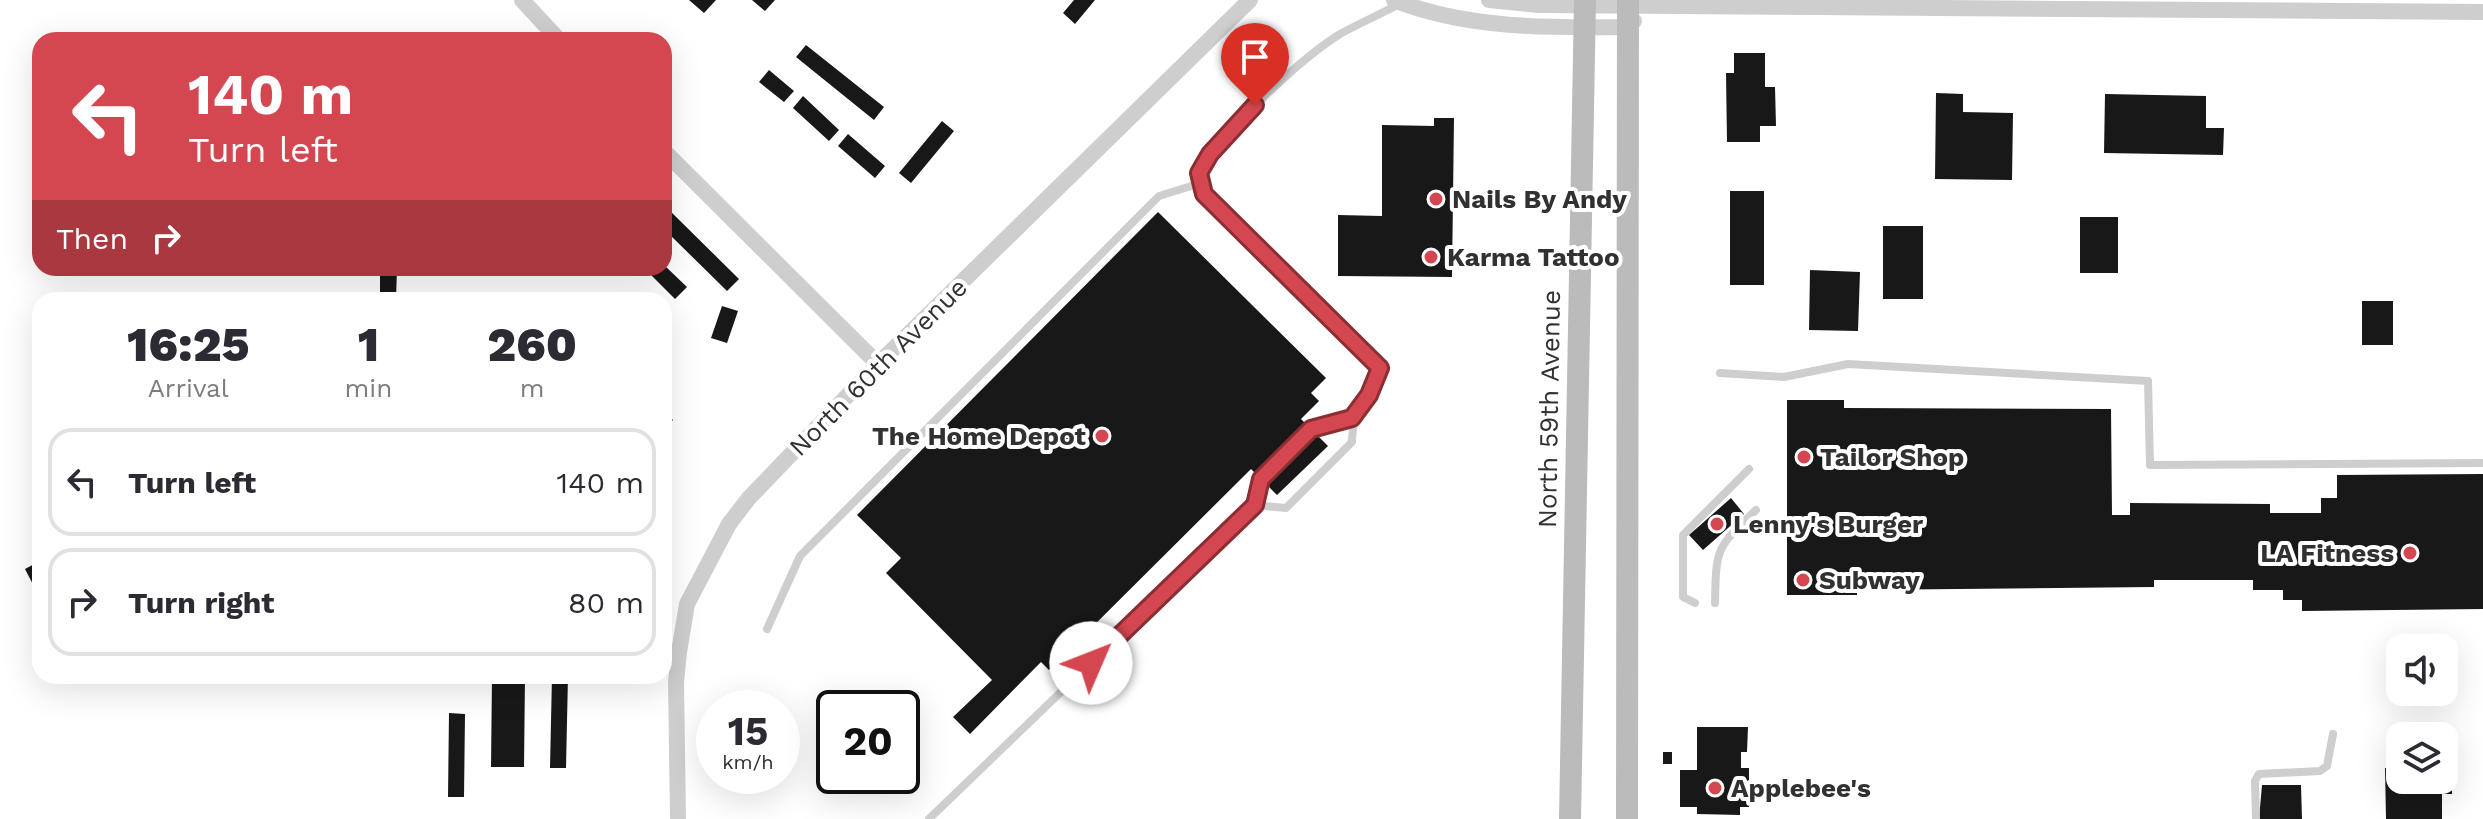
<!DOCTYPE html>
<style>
:root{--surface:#fff;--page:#f2f2f3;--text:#2b2b33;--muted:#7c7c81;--line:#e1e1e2}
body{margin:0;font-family:"Work Sans",sans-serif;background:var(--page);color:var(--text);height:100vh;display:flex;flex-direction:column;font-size:30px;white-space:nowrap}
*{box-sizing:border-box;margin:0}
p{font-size:26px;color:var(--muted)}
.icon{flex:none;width:44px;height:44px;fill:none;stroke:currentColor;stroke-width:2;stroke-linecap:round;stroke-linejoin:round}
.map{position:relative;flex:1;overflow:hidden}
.sheet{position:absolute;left:32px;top:292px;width:640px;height:392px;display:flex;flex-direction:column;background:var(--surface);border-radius:24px;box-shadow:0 8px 32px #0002}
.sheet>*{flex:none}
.banner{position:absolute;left:32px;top:32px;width:640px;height:244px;border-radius:24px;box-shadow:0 8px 32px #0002;background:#d44750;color:#fff;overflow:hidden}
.fabs{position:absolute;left:2386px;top:634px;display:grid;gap:16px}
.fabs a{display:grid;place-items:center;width:72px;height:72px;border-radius:16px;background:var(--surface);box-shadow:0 8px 32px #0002;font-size:40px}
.speed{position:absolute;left:696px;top:690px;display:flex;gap:16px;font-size:40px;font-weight:700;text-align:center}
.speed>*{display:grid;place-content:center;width:104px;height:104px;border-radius:50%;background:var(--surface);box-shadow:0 8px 32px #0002;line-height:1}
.speed small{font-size:20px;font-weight:400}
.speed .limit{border:4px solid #111;border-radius:12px;background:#fff;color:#111}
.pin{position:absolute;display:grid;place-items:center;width:68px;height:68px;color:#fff;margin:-82px -34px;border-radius:50% 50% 50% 0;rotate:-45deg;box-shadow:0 0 8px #0007}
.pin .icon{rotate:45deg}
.me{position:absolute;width:88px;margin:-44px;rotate:46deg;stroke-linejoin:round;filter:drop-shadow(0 0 6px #0008)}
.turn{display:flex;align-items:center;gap:28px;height:168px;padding:0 24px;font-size:36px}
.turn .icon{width:104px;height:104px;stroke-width:2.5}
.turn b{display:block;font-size:56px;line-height:68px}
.then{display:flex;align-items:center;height:76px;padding:0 24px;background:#0003;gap:16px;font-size:30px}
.eta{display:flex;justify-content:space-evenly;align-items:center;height:136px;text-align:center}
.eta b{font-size:48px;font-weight:800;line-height:56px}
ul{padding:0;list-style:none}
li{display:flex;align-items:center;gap:24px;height:108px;margin:0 16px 12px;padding:0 8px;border:4px solid var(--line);border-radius:24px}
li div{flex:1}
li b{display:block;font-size:30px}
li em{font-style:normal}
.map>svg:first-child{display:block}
.building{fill:#181818}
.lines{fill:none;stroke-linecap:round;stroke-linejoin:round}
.service{stroke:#cecece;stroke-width:8}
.minor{stroke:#cecece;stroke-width:16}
.secondary{stroke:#bbb;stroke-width:22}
.route-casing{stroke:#8a2e34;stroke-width:20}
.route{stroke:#d44750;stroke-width:14}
.poi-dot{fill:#d44750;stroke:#fff;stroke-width:3}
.labels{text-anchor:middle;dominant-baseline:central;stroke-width:8;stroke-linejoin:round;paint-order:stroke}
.poi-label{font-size:26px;font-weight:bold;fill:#313131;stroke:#fff;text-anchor:start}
.street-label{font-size:26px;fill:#313131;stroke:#fff}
</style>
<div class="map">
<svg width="2483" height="819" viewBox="0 0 2483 819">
<rect width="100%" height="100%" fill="#fff"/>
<path class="building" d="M689 0H716L704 13Z
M752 0H775L765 11Z
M1074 0H1095L1075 24 1063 13Z
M806 45 884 107 874 120 796 57Z
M1734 53H1765V87H1775L1776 126H1760V142H1727L1726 73H1734Z
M769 70 794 91 784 102 759 82Z
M1936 93 1963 94V112L2013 113 2012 180 1935 179Z
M2105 94 2206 96V128H2224L2223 155 2104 153Z
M803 96 839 130 829 141 793 108Z
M1434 118H1454L1452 277 1338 276V215L1382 216V125L1434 126Z
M942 121 954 131 911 183 899 173Z
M848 134 885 166 875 178 838 146Z
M1730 191H1764V285H1730Z
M664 205 739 279 727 291 664 229Z
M1158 212 1326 378 1311 393 1319 401 1301 419 1328 446 1277 495 1251 469 1049 670 1041 662 970 734 953 717 992 680 886 573 901 558 857 515Z
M2080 217H2118V273H2080Z
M1883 226H1923V299H1883Z
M664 265 687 287 675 299 644 268H664Z
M380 268H397L396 300H380Z
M1810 270 1860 272 1858 331 1809 330Z
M2362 301H2393V345H2362Z
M722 306 738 311 727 343 711 338Z
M1787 400H1844V408L2111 409 2112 515H2130V503L2270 504V513H2321V498H2337V475L2483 474V609L2302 611V600H2283V590H2253V580H2154V587L1857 590V595H1787Z
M664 412 673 420 664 429Z
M1731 498 1744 514 1703 550 1689 535Z
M40 561V598L25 569Z
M492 676H525L524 767H491Z
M552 676H568L566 768H550Z
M449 713 465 714 464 797H448Z
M1697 727H1748L1747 752H1741V768H1749V807H1740V815L1697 814V807H1680V770H1697Z
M1663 752H1672V764H1663Z
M2385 768H2400V780L2452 777V794H2442V819H2386Z
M2262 785H2301L2302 819H2259Z"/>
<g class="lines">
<path class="service" d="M1720 373 1784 377 1848 364 2148 381 2150 465 2483 463
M1255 505 1261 479 1311 429 1352 418
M1695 603 1683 597V535L1749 469
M1715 603C1716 548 1716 548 1756 510
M767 629 800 556 1159 196 1201 183
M929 819 1255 505 1286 508 1352 442C1352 412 1369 396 1380 368L1204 194 1199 173C1221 133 1300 59 1340 34 1360 23 1381 14 1401 3
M2256 819 2255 781 2259 774 2320 771 2327 766 2333 734"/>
<path class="minor" d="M522 0 559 40
M1394 0C1467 29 1549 28 1628 27L1634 21
M1489 0 1538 5 2483 12
M664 151 878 364
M678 819 676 682 679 652 687 604 729 524 749 498 878 364 1250 0"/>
<path class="secondary" d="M1570 819 1585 0
M1627 819 1628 0"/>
</g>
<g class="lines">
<g class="route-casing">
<path id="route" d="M1091 663 1255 505 1261 479 1311 429 1352 418 1369 395 1380 368 1204 194 1199 173 1210 154 1255 105"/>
</g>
<use href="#route" class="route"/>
</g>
<g class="poi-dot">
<circle cx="1436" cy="199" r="8"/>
<circle cx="1431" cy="257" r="8"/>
<circle cx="1102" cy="436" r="8"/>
<circle cx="1804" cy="457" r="8"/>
<circle cx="1717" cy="524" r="8"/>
<circle cx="2410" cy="553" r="8"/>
<circle cx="1803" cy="580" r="8"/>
<circle cx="1715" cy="788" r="8"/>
</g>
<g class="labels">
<g class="poi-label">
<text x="1452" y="199">Nails By Andy</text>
<text x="1447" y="257">Karma Tattoo</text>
<text x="1086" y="436" text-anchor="end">The Home Depot</text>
<text x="1820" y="457">Tailor Shop</text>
<text x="1733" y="524">Lenny's Burger</text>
<text x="2394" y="553" text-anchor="end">LA Fitness</text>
<text x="1819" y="580">Subway</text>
<text x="1731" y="788">Applebee's</text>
</g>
<g class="street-label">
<text transform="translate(878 367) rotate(-45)">North 60th Avenue</text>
<text transform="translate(1549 409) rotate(-89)">North 59th Avenue</text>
</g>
</g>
</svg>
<div class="fabs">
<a><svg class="icon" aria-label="sound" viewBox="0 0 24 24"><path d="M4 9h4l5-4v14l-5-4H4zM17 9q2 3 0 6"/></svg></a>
<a><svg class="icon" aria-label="layers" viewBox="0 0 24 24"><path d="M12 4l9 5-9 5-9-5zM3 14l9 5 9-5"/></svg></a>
</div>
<div class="speed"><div>15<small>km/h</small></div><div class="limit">20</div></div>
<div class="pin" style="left:1255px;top:105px;background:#d93025"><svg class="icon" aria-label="arrive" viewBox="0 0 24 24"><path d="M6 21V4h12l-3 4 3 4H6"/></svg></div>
<svg class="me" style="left:1091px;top:663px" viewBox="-20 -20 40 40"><circle r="19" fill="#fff"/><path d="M0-13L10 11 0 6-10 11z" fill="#d44750"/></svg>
<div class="banner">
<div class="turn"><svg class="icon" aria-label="left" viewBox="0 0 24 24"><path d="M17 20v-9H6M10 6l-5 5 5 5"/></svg><div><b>140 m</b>Turn left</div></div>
<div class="then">Then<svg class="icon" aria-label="right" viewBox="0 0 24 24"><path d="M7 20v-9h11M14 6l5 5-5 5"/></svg></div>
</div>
<section class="sheet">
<div class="eta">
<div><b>16:25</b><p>Arrival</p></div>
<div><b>1</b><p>min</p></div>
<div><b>260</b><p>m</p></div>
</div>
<ul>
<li><svg class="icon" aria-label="left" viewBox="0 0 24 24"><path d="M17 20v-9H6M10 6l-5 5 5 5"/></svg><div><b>Turn left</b></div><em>140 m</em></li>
<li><svg class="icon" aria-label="right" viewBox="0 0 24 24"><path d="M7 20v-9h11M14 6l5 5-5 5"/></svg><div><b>Turn right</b></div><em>80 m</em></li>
</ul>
</section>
</div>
